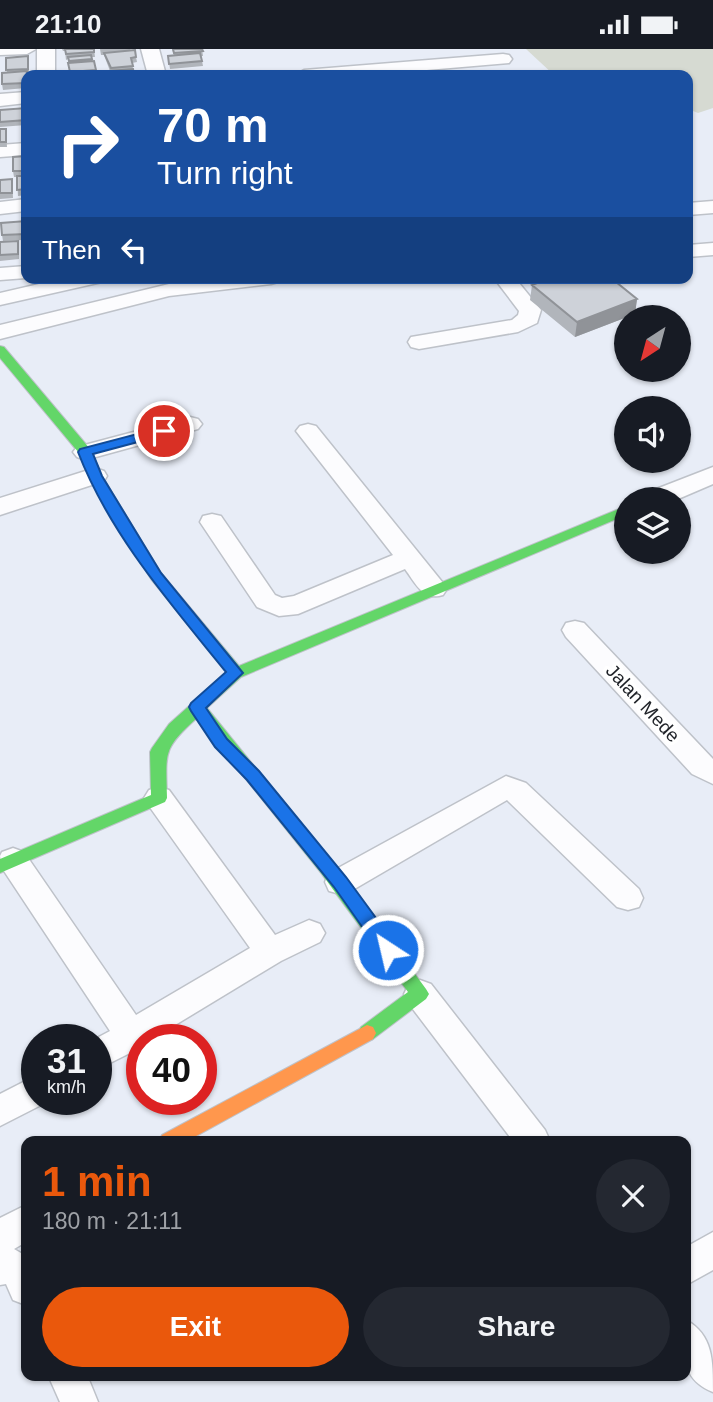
<!DOCTYPE html>
<meta charset="utf-8">
<style>
:root{--surface:#171b24;--page:#242831;--text:#f1f3f6;--muted:#9ea1a6;--accent:#ea580c}
body{margin:0;font-family:Arial,sans-serif;background:var(--page);color:var(--text);height:100vh;display:flex;flex-direction:column;font-size:26px;white-space:nowrap}
*{box-sizing:border-box;margin:0}
p{font-size:23px;color:var(--muted)}
.icon{flex:none;width:38px;height:38px;fill:none;stroke:currentColor;stroke-width:2;stroke-linecap:round;stroke-linejoin:round}
.map{position:relative;flex:1;overflow:hidden}
.drawer{position:absolute;left:21px;top:1087px;width:670px;height:245px;display:flex;flex-direction:column;background:var(--surface);border-radius:14px;box-shadow:0 2px 5px #0004}
.drawer>*{flex:none}
.top-card{position:absolute;left:21px;top:21px;width:672px;height:214px;border-radius:14px;box-shadow:0 2px 5px #0004;background:#1a4fa0;color:#fff;overflow:hidden}
.needle{width:46px;rotate:216deg}
.controls{position:absolute;left:614px;top:256px;display:grid;gap:14px}
.controls a{display:grid;place-items:center;width:77px;height:77px;border-radius:50%;background:var(--surface);box-shadow:0 2px 5px #0004;font-size:35px}
.speed{position:absolute;left:21px;top:975px;display:flex;gap:14px;font-size:35px;font-weight:700;text-align:center}
.speed>*{display:grid;place-content:center;width:91px;height:91px;border-radius:50%;background:var(--surface);box-shadow:0 2px 5px #0004;line-height:1}
.speed small{font-size:18px;font-weight:400}
.speed .limit{border:10px solid #d22;background:#fff;color:#111}
.pin{position:absolute;display:grid;place-items:center;width:60px;height:60px;color:#fff;margin:-30px;border:4px solid #fff;border-radius:50%;box-shadow:0 2px 7px #0007}
.me{position:absolute;width:77px;margin:-38px;rotate:325deg;stroke-linejoin:round;filter:drop-shadow(0 0 5px #0008)}
.turn{display:flex;align-items:center;gap:24px;height:147px;padding:0 21px;font-size:32px}
.turn .icon{width:91px;height:91px;stroke-width:2.5}
.turn b{display:block;font-size:49px;line-height:60px}
.then{display:flex;align-items:center;height:66px;padding:0 21px;background:#0003;gap:14px;font-size:26px}
.round{display:grid;place-items:center;flex:none;width:74px;height:74px;border-radius:37px;background:var(--page)}
.summary{display:flex;align-items:center;justify-content:space-between;height:119px;padding:0 21px}
h1{font-size:42px;font-weight:800;line-height:52px;color:var(--accent)}
.cta{display:flex;gap:14px;margin-top:auto;padding:14px 21px}
.cta a{flex:1;height:80px;border-radius:42px;background:var(--accent);color:#fff;font-size:28px;font-weight:800;line-height:80px;text-align:center}
.cta a+a{background:var(--page);color:var(--text)}
.status{display:flex;justify-content:space-between;align-items:center;height:49px;padding:0 35px;background:var(--surface);direction:ltr}
.status svg{height:19px;fill:currentColor}
.map>svg:first-child{display:block}
.green{fill:#d6dad2}
.lines{fill:none;stroke-linecap:round;stroke-linejoin:round}
.street-casing{stroke:#bec2c9;stroke-width:3}
.fast-casing{stroke:#bec2c9;stroke-width:2}
.slow-casing{stroke:#bec2c9;stroke-width:2}
.street{fill:#fcfcfe;fill-rule:evenodd}
.fast{fill:#63d668;fill-rule:evenodd}
.slow{fill:#ff974d;fill-rule:evenodd}
.wall{fill:#b1b5bb}
.shaded-wall{fill:#909398}
.building{fill:#ced2d9;stroke:#909398;stroke-width:2}
.route{fill:#1a73e8;stroke:#114b97;stroke-width:2}
.labels{text-anchor:middle;dominant-baseline:central;stroke-width:7;stroke-linejoin:round;paint-order:stroke}
.street-label{font-size:19px;fill:#1f2228;stroke:#fff}
</style>
<div class="status"><b>21:10</b><svg viewBox="0 0 49 12"><path d="M0 12V9h3v3zM5 12V6h3v6zM10 12V3h3v9zM15 12V0h3v12zM26 1h20v11H26zM47 4h2v5h-2z"/></svg></div>
<div class="map">
<svg width="713" height="1353" viewBox="0 0 713 1353">
<rect width="100%" height="100%" fill="#e8edf7"/>
<path class="green" d="M526 0H713V59L698 64 688 60V26H554Z"/>
<g class="lines">
<g class="street-casing">
<path id="street" d="M0 0H36L27 5 0 6Z
M37 0H55V26H37Z
M141 0H159L166 26H148Z
M503 5 509 6 512 10 509 14 368 26H295L304 21Z
M26 43V54L0 57V45Z
M26 94V106L0 108V96Z
M26 150V162L0 165V153Z
M713 152V164L688 166V154Z
M713 194V206L688 208V196Z
M26 217V229L0 231V219Z
M65 229H105L102 233 0 256V244Z
M215 229H281L278 233 271 235 169 247 0 290V276L169 235Z
M494 229H515L541 261 537 274 518 283 419 300 411 298 408 293 411 288 512 271 518 266 519 262Z
M190 368 198 370 202 375 198 380 85 411 77 408 73 403 77 398Z
M308 375 316 377 443 534 447 540 443 546C423 552 416 535 405 520L298 565 279 567 257 558 200 473 203 467 212 465 221 467 275 546 282 549 294 547 393 506 296 382 300 377Z
M713 418V435L678 450H643L646 444Z
M95 419 104 422 107 427 104 432 0 466V449Z
M575 572 584 574 713 710V735L692 725 566 588 562 581 566 574Z
M506 727 526 734 639 840 643 849 639 858 628 861 617 858 507 751 351 842 340 845 329 842 325 833 329 824Z
M159 738 169 741 275 886 309 871 320 875 325 884 320 893 281 912 152 990H142V998L96 1021 95 990 110 982 2 819 0 807 2 803 13 799 24 803 136 966 250 899 149 757 144 749 149 741Z
M420 931 431 935 545 1081 550 1092H513L409 955 404 945 409 935Z
M37 1026V1050L49 1052 0 1077V1045Z
M26 1156V1193L14 1200 26 1207V1256L13 1251 6 1235 0 1236V1169Z
M713 1183V1221L686 1236V1198Z
M686 1271C713 1286 713 1311 713 1343 678 1329 686 1303 686 1271Z
M48 1326H87L98 1353H60Z"/>
</g>
<g class="fast-casing">
<path id="fast" d="M0 297 4 298 90 400 102 427 161 524 239 617 626 457V466L241 628 207 659 333 814 426 940 429 945 426 950 373 990 367 992 361 990 358 984 361 978 408 943 321 824 197 669C162 700 166 704 167 749L165 753 0 824V810L151 746 150 703 152 699 169 675 227 623 151 530 88 427 79 404 0 309Z"/>
</g>
<g class="slow-casing">
<path id="slow" d="M367 976 373 978 376 984 373 990 187 1092H159L162 1086Z"/>
</g>
<use href="#street" class="street"/>
<use href="#fast" class="fast"/>
<use href="#slow" class="slow"/>
</g>
<path class="wall" d="M62 0H94L95 8H91L92 12H94L96 22 70 25 68 10 66 11 65 2H63Z
M100 0H130L136 8 137 13 132 14 134 26H111L110 22 104 6H101Z
M172 0H202L203 7H201L203 17 170 20 168 7H174Z
M6 9 29 12V25L26 26V39L3 41 2 35 7 24Z
M26 59V76L0 78V61Z
M0 80H6L7 98H0Z
M26 107V146L18 147 17 128H14L13 122Z
M12 130 13 149 0 150V131Z
M26 172V211H23L22 191 3 192 2 186Z
M0 193 19 197V210L0 212Z
M532 236 637 250 635 265 575 288 530 251Z"/>
<path class="shaded-wall" d="M637 250 635 265 575 288 577 273Z"/>
<path class="building" d="M65 0H94V3L66 5Z
M173 0H202L203 2 174 4Z
M135 1 136 8 131 9 133 17 111 19 104 4Z
M200 4 202 12 169 15 168 7Z
M91 6 92 10 69 12 68 8Z
M28 7V20L6 21V9Z
M94 12 96 21 70 23 68 14Z
M133 20 134 26H111L110 22Z
M27 22 26 34 2 35V24Z
M101 22 102 26H68V25Z
M338 24V26H313Z
M26 59V71L0 73V61Z
M0 80H6V93H0Z
M26 107V122H13V108Z
M17 127H26V140L17 141Z
M12 130V144H0V131Z
M26 172V185L2 186 1 174Z
M22 190H26V205H22Z
M18 192V205L0 206V193Z
M550 229H611L637 250 577 273 532 236Z"/>
<path class="route" d="M164 378 168 379V385L93 405 102 427 161 524 243 624 206 659 227 690 259 722 346 828 395 895 397 901 395 906 388 908 382 906 334 838 247 731 215 698 191 662 189 658 191 654 226 623C171 555 110 486 78 403L80 400Z"/>
<g class="labels">
<g class="street-label">
<text transform="translate(643 654) rotate(47)">Jalan Mede</text>
</g>
</g>
</svg>
<div class="controls">
<a><svg class="needle" viewBox="-14 -14 28 28"><path d="M0-13l5 13h-10z" fill="#e53935"/><path d="M0 13l5-13h-10z" fill="#9ea1a6"/></svg></a>
<a><svg class="icon" aria-label="sound" viewBox="0 0 24 24"><path d="M4 9h4l5-4v14l-5-4H4zM17 9q2 3 0 6"/></svg></a>
<a><svg class="icon" aria-label="layers" viewBox="0 0 24 24"><path d="M12 4l9 5-9 5-9-5zM3 14l9 5 9-5"/></svg></a>
</div>
<div class="speed"><div>31<small>km/h</small></div><div class="limit">40</div></div>
<div class="pin" style="left:164px;top:382px;background:#d93025"><svg class="icon" aria-label="arrive" viewBox="0 0 24 24"><path d="M6 21V4h12l-3 4 3 4H6"/></svg></div>
<svg class="me" style="left:388px;top:901px" viewBox="-20 -20 40 40"><circle r="17" fill="#1a73e8" stroke="#fff" stroke-width="3"/><path d="M0-11L8 9 0 5-8 9z" fill="#fff"/></svg>
<div class="top-card">
<div class="turn"><svg class="icon" aria-label="right" viewBox="0 0 24 24"><path d="M7 20v-9h11M14 6l5 5-5 5"/></svg><div><b>70 m</b>Turn right</div></div>
<div class="then">Then<svg class="icon" aria-label="left" viewBox="0 0 24 24"><path d="M17 20v-9H6M10 6l-5 5 5 5"/></svg></div>
</div>
<section class="drawer">
<div class="summary"><div><h1>1 min</h1><p>180 m · 21:11</p></div><a class="round"><svg class="icon" aria-label="close" viewBox="0 0 24 24"><path d="M6 6l12 12M18 6L6 18"/></svg></a></div>
<div class="cta"><a>Exit</a><a>Share</a></div>
</section>
</div>
